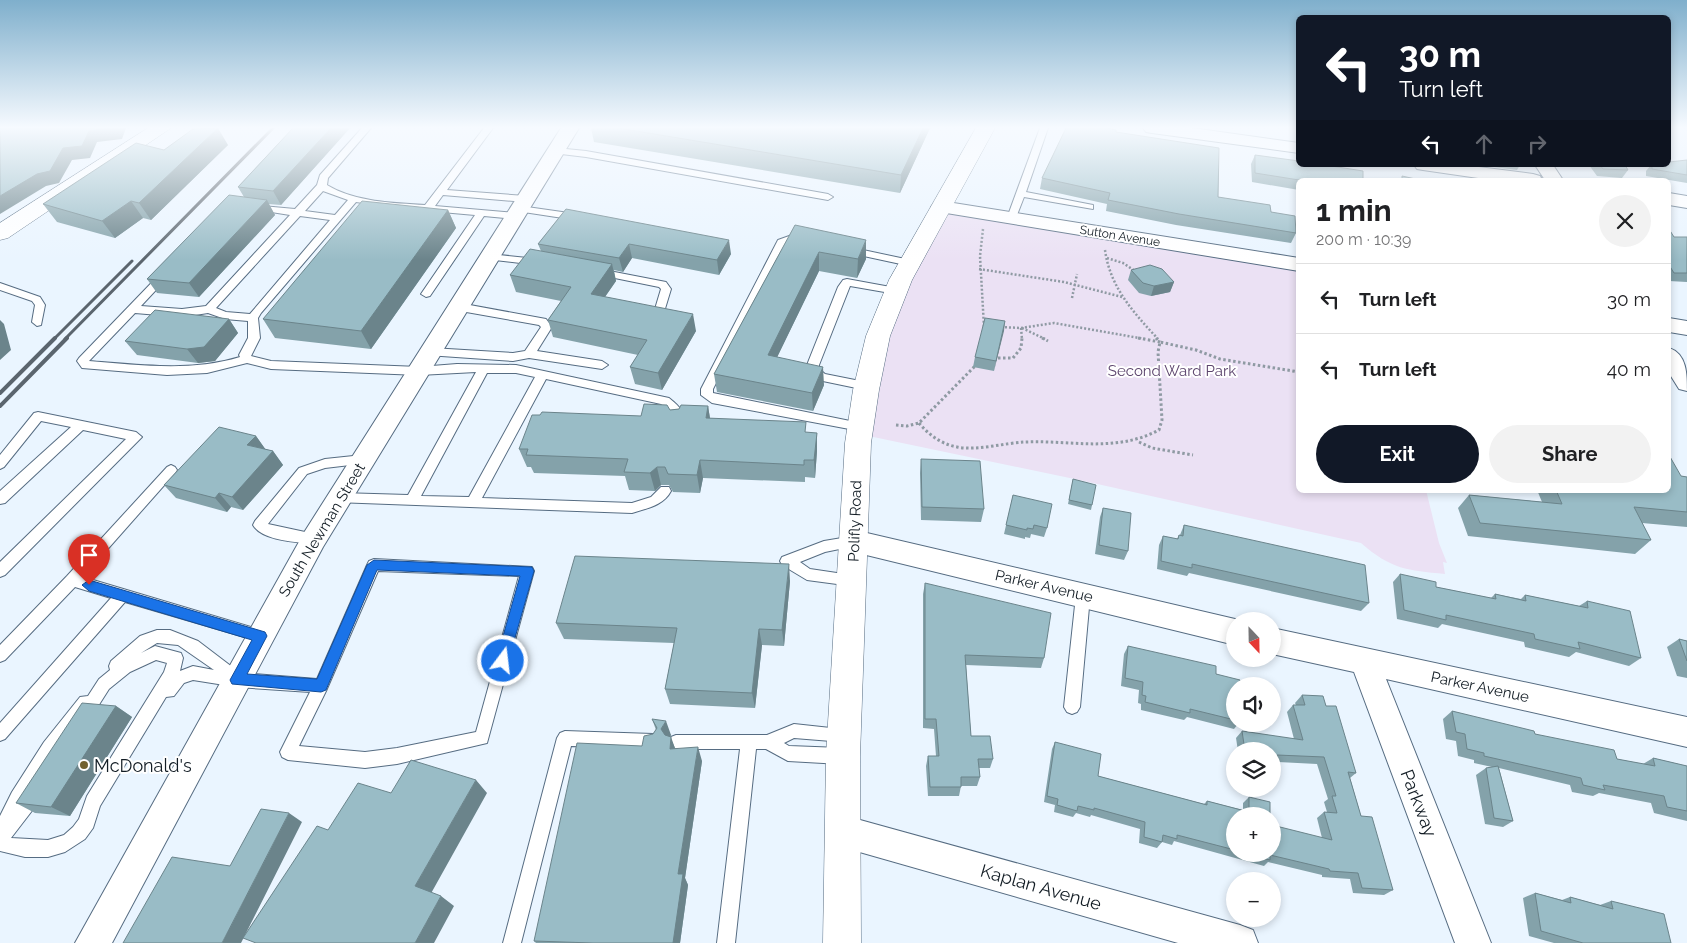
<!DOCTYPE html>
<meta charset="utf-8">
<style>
:root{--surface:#fff;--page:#f2f2f2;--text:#202124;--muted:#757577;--line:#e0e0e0;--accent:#111827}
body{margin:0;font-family:Raleway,sans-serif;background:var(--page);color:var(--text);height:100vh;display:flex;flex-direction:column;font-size:19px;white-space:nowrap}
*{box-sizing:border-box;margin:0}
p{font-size:16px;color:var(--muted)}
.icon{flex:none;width:28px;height:28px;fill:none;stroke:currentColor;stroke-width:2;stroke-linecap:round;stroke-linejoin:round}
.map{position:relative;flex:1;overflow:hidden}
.side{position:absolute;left:1296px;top:178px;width:375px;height:315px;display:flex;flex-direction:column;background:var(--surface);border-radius:8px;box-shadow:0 2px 8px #0003}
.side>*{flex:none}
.guide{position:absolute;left:1296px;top:15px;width:375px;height:152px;border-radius:8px;box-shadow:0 2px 8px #0003;background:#111827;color:#fff;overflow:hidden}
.needle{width:32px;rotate:158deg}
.fabs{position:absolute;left:1226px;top:612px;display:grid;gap:10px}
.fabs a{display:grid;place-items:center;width:55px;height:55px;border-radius:50%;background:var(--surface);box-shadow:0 2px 8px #0003;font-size:25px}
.pin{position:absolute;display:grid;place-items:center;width:42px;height:42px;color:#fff;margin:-51px -21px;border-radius:50% 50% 50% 0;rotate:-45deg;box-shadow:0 0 5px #0007}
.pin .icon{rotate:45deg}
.me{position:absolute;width:55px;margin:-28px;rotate:15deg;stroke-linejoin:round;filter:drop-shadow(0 0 4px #0008)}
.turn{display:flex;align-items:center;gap:18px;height:105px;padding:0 20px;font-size:22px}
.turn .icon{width:65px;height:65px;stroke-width:2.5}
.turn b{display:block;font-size:35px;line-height:42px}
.lanes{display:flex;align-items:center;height:48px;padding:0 20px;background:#0003;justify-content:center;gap:25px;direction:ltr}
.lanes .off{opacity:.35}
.round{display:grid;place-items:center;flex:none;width:52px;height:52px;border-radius:26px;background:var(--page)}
.headline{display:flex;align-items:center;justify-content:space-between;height:85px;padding:0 20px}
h1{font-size:30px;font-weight:700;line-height:38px}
.primary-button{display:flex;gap:10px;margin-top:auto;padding:10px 20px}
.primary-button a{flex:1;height:58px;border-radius:30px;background:var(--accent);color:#fff;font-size:20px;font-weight:700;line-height:58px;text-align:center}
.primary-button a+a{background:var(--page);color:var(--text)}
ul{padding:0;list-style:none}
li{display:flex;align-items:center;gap:15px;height:70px;padding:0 20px;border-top:1px solid var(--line)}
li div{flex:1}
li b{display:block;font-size:19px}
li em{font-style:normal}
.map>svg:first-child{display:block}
.green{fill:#ebe1f4}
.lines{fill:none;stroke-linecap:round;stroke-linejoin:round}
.service-casing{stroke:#566c82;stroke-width:2}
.minor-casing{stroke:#566c82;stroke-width:2}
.tertiary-casing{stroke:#566c82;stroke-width:1}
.secondary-casing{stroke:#566c82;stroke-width:1}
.path-far1{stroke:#8f9aa3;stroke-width:2.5;stroke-dasharray:2 2;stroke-linecap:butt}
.path{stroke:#8f9aa3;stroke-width:3;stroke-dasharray:2.5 2.5;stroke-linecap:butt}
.service{fill:#fff;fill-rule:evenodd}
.minor{fill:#fff;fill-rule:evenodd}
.tertiary{fill:#fff;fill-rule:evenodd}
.secondary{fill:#fff;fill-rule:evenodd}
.rail-far1{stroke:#5b656e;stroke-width:3}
.rail{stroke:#5b656e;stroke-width:4}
.wall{fill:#84a2aa}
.shaded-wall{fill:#6b848b}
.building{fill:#99bcc6;stroke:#6b848b}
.route{fill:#1a73e8;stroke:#114b97}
.poi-dot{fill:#71612e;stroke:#fff;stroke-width:2}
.labels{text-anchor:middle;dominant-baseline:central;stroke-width:4;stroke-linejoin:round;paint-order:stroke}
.far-street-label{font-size:12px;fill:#121c24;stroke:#fff}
.park-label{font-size:15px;fill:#5d466e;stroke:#fff}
.street-label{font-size:15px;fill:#121c24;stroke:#fff}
.near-poi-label{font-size:18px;fill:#121c24;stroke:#fff;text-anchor:start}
.near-street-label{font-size:18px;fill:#121c24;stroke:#fff}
</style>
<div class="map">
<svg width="1687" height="943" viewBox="0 0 1687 943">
<rect width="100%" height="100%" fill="#eaf5ff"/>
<path class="green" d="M941 207 1299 265V490H1426L1439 543 1447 563 1443 562 1445 574C1407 570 1392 570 1361 543L1084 481 859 434 865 391Z"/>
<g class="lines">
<g class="service-casing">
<path id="service" d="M362 128H371L328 178 327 185C355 202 393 203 425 205L484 128H493L447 190 526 196 531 199 526 202 443 195 435 206 515 213 520 216 515 219 484 216 430 296 426 297 421 294 475 215 397 208 356 202 261 313 258 318 260 338 251 356 271 361 419 367 457 364 516 365 669 398C678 405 688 414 682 426H674L670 412 661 404 546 379 482 498 632 503 651 497 661 487H669L671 491C663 506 647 508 632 513L335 502 334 498 335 494 340 493 408 495 476 372 419 375 271 369 247 363 207 373 167 375 82 368 77 361 79 358 161 273 165 272 170 275 141 306 182 309 206 306 290 215 252 209V205L295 209 317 185 320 175ZM323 191 348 200 335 215 305 211ZM300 216 330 220 250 314 226 312 216 308ZM135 313 182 317 208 313 225 319 248 321V338L239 355 240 357C191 372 140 365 89 361ZM487 373H516L535 377 469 497 421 496Z
M1040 128H1048L1026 192 1093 205V209L1024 197 1015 220 1012 221 1007 218Z
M556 148 586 151 828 194 833 197 828 200 586 157 553 153V149Z
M520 206 576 214 581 217 576 220 517 211V207Z
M792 235 807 238 808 240 803 243 787 242 713 389V393L860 423 866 427 864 430 860 431 712 403 701 395V389L778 240Z
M849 247 910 260 915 263 910 266 845 252 844 250Z
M490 254 537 259 542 262 537 265 486 259V255Z
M599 269 666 282 671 289 664 312 660 313 655 309 661 289 659 287 595 274 594 272Z
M847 279 896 288 901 291 896 294 850 286 819 365V369L825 374 870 383 872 386 870 389 866 390 818 380 807 371V365L838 287 843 280Z
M0 283 40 297 45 305 41 325 37 326 32 322 35 305 32 301 0 290Z
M459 303 546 319 552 327 537 351 602 361 608 365 602 369 529 358 513 361 427 355 425 352 431 348 513 353 525 351 541 327 539 325 455 310 454 307Z
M38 412 136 432 142 437 5 575 0 577V562L126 439 83 430 5 503 0 504V491L71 427 41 421 4 467 0 469V455L34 413Z
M363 455 369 460 367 463 325 468 307 474 268 524 319 535 321 539 319 543 314 544C297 542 262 541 253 525L255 521 299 468 325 459Z
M171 465 175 467 177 470 175 473 83 577 261 630 266 631 268 636 266 641 261 642 125 602 5 739 0 741V723L111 598 75 587 5 660 0 662V645L67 576 167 467Z
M854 536 859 537 861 541 859 545 825 552 800 562 810 569 857 576 859 580 857 584 852 586 807 580 782 565 780 561 782 557 824 541Z
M374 559 532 567 534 571 487 743 397 764 365 768 288 760 282 757 280 752 310 692 237 687 193 680 184 683 174 696 166 697 100 806 93 828 85 839 65 852 48 857H25L0 851V816L12 792 44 742 80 697 88 696 99 679 110 670 109 666 111 661 140 636 157 630H170L198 641 240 673 317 679 367 565 369 561ZM378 571 519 576 476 732 397 748 365 752 299 746 326 691ZM157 643 178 645 214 670 193 666 180 671 183 658 181 653 155 646 141 653ZM156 660 167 663 164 672 87 796 79 819 73 827 64 835 48 840 11 838 41 799 43 793 41 787 33 786 78 722 83 724 88 722 109 689 130 672Z
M1083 590 1088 592 1090 596 1080 707 1077 712 1072 714 1067 712 1064 707 1076 596 1078 592Z
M794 724 849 730 852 735 849 740 844 742 794 738 784 743 789 746 841 748 847 751 849 756 847 761 841 764 788 761 766 749H756L735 943H717L740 749H676L671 747 668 742 671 737 676 735H767Z
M565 731 653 734 658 736 661 741 658 746 653 748 571 746 521 943H503L557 738 560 733Z"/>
</g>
<g class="minor-casing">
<path id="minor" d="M561 128H579L323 547 112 943H75L305 531Z
M1143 128H1192L1299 143V153L1152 133 1146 132Z
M1414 165H1463L1533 174 1540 176 1542 180H1492L1423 170 1417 169Z
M1535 165H1553L1563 180H1545Z
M1669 193 1687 196V208L1669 205Z
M941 201 1299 258V271L934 211 931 207 934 203Z
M1669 318 1687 321V335L1669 332Z
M1669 348C1687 354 1687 374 1687 391L1679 389 1669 373Z
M854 530 1235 619 1240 621H1235V645L854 552 845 549 841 541 845 533Z
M1272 628 1687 717V747L1386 679 1491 943H1455L1354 672 1272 654Z
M842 815 1240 925 1253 930 1258 943H1178L842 847 830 843 826 831 830 819Z"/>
</g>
<g class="tertiary-casing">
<path id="tertiary" d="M148 128H171L8 238 0 240V223Z"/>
</g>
<g class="secondary-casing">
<path id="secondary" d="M976 128H995L912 280 890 336 879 390 871 443 860 756 861 943H823L826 756 845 443 853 390 866 336 889 280Z"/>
</g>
<path class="path-far1" d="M983 229 980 256 984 327
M1105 250C1110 287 1133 312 1158 339
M1107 258 1123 263 1135 271
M979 269 1064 282 1122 297
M1072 298 1077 274
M1001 327 1021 328 1054 323 1145 339
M1021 328 1022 339
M1022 328 1045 339"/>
<path class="path" d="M1042 338 1048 341
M1138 338 1160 342
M1156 338 1160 342
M993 358H1013L1021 348 1022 338
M919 423C929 435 941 444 957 447 977 451 1004 443 1025 442 1072 440 1115 453 1159 430L1162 420 1158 352 1160 342 1196 350 1220 359 1299 372
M896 425 907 426 919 423 976 365
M1139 442 1152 448 1193 455"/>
<use href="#service" class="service"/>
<use href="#minor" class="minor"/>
<use href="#tertiary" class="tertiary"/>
<use href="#secondary" class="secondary"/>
<path class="rail-far1" d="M54 339 132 261
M65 339 273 128"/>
<path class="rail" d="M0 393 55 338
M0 406 67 338"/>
</g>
<path class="wall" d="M293 128H350L281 205 268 204 275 215 199 297 157 293 147 279 244 197 238 187Z
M591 128H930L900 193 594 142Z
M1116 132 1218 197 1271 212 1296 233 1291 243 1176 225 1106 211 1107 204 1040 189 1042 178Z
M228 145 151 220 143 218 115 238 57 222 43 204 164 150Z
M1255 155 1299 180V190L1252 182 1251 164Z
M1687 160V183L1646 176V171L1651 165H1669Z
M1494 165H1520L1517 170 1494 167Z
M1589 165H1625L1628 170 1622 178 1597 176Z
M566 209 731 254 719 275 632 258 623 272 614 270 616 281 605 297 696 331 662 390 635 384 630 367 638 355 553 337 548 320 561 301 516 292 510 275 541 251 538 244Z
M448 210 456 228 371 349 275 338 263 319Z
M795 225 866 259 857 278 819 271 777 357 824 385 813 411 717 392 714 374Z
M1669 229 1674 237H1687V282L1669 281Z
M1131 270 1174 282 1170 292 1151 296 1139 293 1128 280Z
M229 319 238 333 215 361 198 363 137 355 125 341Z
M1005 321 994 371 973 367 975 357Z
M708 406 710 418 807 433H817V451L815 478 805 477V482L703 478 700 493 673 492 669 485H661L655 491 629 490 625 476 534 473 531 467H527L519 449 540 415 641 416 670 410Z
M256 436 265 449 273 451 283 465 243 510 231 507 227 512 176 498 164 485Z
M921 459 984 509 981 522 921 520 920 473Z
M1681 476 1687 477V527L1642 523 1651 540 1635 554 1468 536 1458 508 1469 495 1542 502 1537 490H1669Z
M1073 479 1092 505 1091 510 1068 504Z
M1013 495 1047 528 1044 537 1031 534 1030 538 1025 537V539L1004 534Z
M1103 508 1128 551 1124 560 1095 554 1100 517Z
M1184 525 1369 603 1361 611 1189 573 1187 576 1157 569 1159 545 1163 536 1177 539 1179 535H1180Z
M1400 574 1436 587 1491 598 1495 594 1521 599 1525 595 1579 606 1587 601 1641 658 1629 666 1576 652 1569 657 1525 647 1524 642 1442 624 1438 628 1397 619 1393 582Z
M790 581 784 646 762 645 755 708 670 704 665 689 674 643 564 639 556 623Z
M925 583 1044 658 1041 668 966 665 971 736 993 759 990 768H979L980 777 977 786H961L959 796H928L926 766 928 756H936L934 729 923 728V594Z
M1679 639 1687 641V678L1677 676 1667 647Z
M1128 646 1216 674 1235 686V724H1238L1234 729 1187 717 1184 720 1141 710V704L1138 703 1139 690 1121 686 1124 654Z
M1302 695 1326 706 1356 773 1350 778 1361 816 1393 890 1384 895 1353 893 1350 879 1322 877V875L1268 862 1264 866 1174 841 1172 845 1162 842 1157 848 1139 843 1140 829 1091 815 1090 817 1076 813 1073 817 1054 812 1055 805 1044 802 1052 749 1055 742 1098 776 1204 804 1207 801 1243 810V803L1249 797 1270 816H1235V854H1272L1322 838 1317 818 1324 812H1327L1324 802 1328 799 1317 764 1278 762V764L1272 769V751H1238L1236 738 1242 731 1294 739 1287 712 1293 705H1296L1295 703Z
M116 706 132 717 70 816 35 813 16 803Z
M1452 711 1535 734 1617 759 1643 764 1653 758 1687 766V821L1654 813 1651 803 1599 793 1593 796 1572 792 1570 785 1499 768 1513 821 1503 827 1485 824 1476 775 1486 768 1492 767 1474 763V760L1458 756 1456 741 1446 739 1443 719Z
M652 719 671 735 670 737 675 748 702 761 685 878 688 885 680 943H536L534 941 642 746 656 730Z
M1535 893 1562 900 1570 897 1600 905 1611 901 1671 943H1554L1529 936 1523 898Z"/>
<path class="shaded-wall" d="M107 128H126L122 139 97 142 90 158 72 160 59 183 46 186 0 214V196L63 148 89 131Z
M218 128 228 145 151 220 139 203Z
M331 128H350L281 205 273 191Z
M923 128H930L900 193 901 175Z
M267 200 275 215 199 297 189 283Z
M131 201 143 218 115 238 102 221Z
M448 210 456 228 371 349 361 331Z
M729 240 731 254 719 275 717 260Z
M866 240V259L857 278 858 259Z
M629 244 632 258 623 272 619 258Z
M819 252V271L769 374 768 355Z
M612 264 616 281 595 311 591 294Z
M1174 282 1170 292 1151 296 1154 286Z
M693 314 696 331 662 390 658 373Z
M229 319 238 333 215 361 198 363 187 349Z
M0 320 4 324 11 350 0 360Z
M1005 321 1004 331 994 371 996 361Z
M823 367 824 385 813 411 812 393Z
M708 406 711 425 706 418Z
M817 433V451L815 478 814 460Z
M256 436 266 450 247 445Z
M273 451 283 465 243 510 232 497Z
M700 460 703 478 700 493 697 475Z
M657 467 661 485 655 491 650 473Z
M219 493 231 507 227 512 215 498Z
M789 564 790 581 784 646 782 630Z
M759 629 762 645 755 708 752 693Z
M116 706 132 717 70 816 51 807Z
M666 721 671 735 666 743 661 729Z
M671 737 676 751 670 749Z
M698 747 702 761 685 878 688 885 680 943H673L678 874Z
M476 780 487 793 429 897 415 886Z
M289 813 302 822 241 943H222Z
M441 896 454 906 434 943H415Z"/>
<path class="building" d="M0 128H107L89 131 82 146 63 148 50 171 37 174 0 196Z
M218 128 139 203 131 201 102 221 43 204 136 143 164 150 193 129Z
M293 128H331L273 191 238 187Z
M618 128H923L901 175Z
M1066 128H1107L1116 130V132L1219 148 1218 197 1270 205 1271 212 1295 216 1296 233 1179 214 1108 200 1110 193 1042 178Z
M1255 155 1299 161V165H1325L1363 171V180H1299L1255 173Z
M1687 160V175L1652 169V165H1669V162Z
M1600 165H1625L1628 170 1603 169Z
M1402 176 1420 180H1402Z
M229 195 267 200 189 283 147 279Z
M362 201 448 210 361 331 263 319Z
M566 209 729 240 717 260 629 244 619 258 538 244Z
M795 225 866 240 858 259 819 252 768 355 823 367 812 393 714 374Z
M1669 229 1674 237H1687V273H1674L1669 265Z
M530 249 612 264 591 294 693 314 658 373 630 367 647 340 548 320 571 287 510 275Z
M1150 265 1162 269 1174 282 1154 286 1143 283 1131 270Z
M155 310 229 319 204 347 187 349 125 341Z
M985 318 1005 321 996 361 975 357Z
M644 404 667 405 670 410 679 409 681 405 708 406 706 418 806 422 805 432 817 433 814 460H804V465L700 460 697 475 668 474 665 467H657L650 473 624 472 628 459 526 455 528 449H519L532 415H540L542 412 641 416Z
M219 427 256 436 247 445 273 451 232 497 219 493 215 498 164 485Z
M1669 455 1681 476 1687 477V512L1634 507 1651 540 1480 523 1469 495 1562 504 1556 490H1669Z
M921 459 980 461 984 509 922 507Z
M1073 479 1096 485 1092 505 1069 500Z
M1013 495 1052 504 1047 528 1034 525 1033 529 1027 528V530L1006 525Z
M1103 508 1131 513 1128 551 1099 545Z
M1184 525 1365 565 1369 603 1192 564V568L1161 561 1163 536 1178 539 1179 535 1183 536Z
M575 556 789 564 782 630 759 629 752 693 665 689 677 628 556 623Z
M1400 574 1436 582V587L1496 599 1495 594 1526 601 1525 595 1588 608 1587 601 1630 611 1641 658 1578 642 1580 649 1535 639 1534 634 1446 615V620L1404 610Z
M925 583 1051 613 1044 658 965 655 971 736H990L993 759H978L980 777H961V787H930L928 756H939L936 719H925Z
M1679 639 1687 641V661Z
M1128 646 1216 666V674L1240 680V686H1235V720L1190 709V713L1145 702 1146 696 1142 695 1143 682 1125 678Z
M1302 695 1323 696 1326 706H1336L1356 773 1348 772 1361 816 1372 817 1393 890 1362 888 1358 873 1330 871 1329 869 1270 855V860L1247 854H1272V825L1332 840 1324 812 1337 813 1332 796H1336L1324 757 1277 755 1278 764 1272 763V751H1245L1242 731 1303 740 1293 705H1305Z
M82 703 116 706 51 807 16 803Z
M1452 711 1534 731 1535 734 1614 750 1617 759 1655 766 1653 758 1687 766V811L1667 807 1664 796 1603 785 1605 790 1583 785 1581 778 1484 756V753L1467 749 1465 734 1456 732Z
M652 719 666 721 661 729 665 735 671 737 670 749 698 747 678 874H683L673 943H593L534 941 577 743 642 746 644 736 653 734 657 728Z
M1055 742 1101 754 1098 776 1207 805V801L1249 812V797L1270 802V816H1235V850L1177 835V839L1163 835 1162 842 1144 837 1145 822 1094 808V810L1078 806 1077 811 1057 805 1058 799 1047 796Z
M411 760 476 780 415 886 441 896 415 943H256L243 938 317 826 328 830 358 783 391 793Z
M1498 766 1513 821 1494 818 1486 768Z
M261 809 289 813 222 943H123L172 857 230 866Z
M1535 893 1571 903 1570 897 1613 909 1611 901 1664 914 1671 943H1583L1541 931Z"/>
<linearGradient id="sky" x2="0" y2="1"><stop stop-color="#7fafcc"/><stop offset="0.49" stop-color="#f6faff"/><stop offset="1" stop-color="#f6faff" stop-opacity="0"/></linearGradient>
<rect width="1687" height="260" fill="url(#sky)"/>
<path class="route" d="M374 560 532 567 534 571 507 666 503 667 498 666 496 661 520 576 377 570 326 690 321 692 232 684 230 680 252 640 89 591 82 585 89 580 265 632 267 636 247 674 317 679 367 565Z"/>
<circle class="poi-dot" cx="84" cy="765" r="5"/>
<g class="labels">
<g class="far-street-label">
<text transform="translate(1120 236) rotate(9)">Sutton Avenue</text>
</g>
<g class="park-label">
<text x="1172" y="371">Second Ward Park</text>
</g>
<g class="street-label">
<text transform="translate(855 521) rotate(-88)">Polifly Road</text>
<text transform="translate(322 530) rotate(-59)">South Newman Street</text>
<text transform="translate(1044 586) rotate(13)">Parker Avenue</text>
<text transform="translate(1480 687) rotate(12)">Parker Avenue</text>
</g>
<g class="near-poi-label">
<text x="94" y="765">McDonald's</text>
</g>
<g class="near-street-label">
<text transform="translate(1419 803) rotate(69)">Parkway</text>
<text transform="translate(1041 887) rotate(16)">Kaplan Avenue</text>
</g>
</g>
</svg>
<div class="fabs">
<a><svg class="needle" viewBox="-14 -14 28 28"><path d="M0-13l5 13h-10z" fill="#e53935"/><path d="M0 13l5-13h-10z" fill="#757577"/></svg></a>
<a><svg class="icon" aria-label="sound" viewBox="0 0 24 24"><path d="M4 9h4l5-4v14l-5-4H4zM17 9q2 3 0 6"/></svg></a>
<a><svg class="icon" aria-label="layers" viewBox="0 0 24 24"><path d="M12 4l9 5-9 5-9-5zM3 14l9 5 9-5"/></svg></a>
<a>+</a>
<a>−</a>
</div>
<div class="pin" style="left:89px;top:585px;background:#d93025"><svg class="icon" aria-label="arrive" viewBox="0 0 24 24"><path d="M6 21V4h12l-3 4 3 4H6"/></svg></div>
<svg class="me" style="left:503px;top:661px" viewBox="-20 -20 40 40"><circle r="17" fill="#1a73e8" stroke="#fff" stroke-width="3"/><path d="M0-11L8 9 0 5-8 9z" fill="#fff"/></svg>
<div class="guide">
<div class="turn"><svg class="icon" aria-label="left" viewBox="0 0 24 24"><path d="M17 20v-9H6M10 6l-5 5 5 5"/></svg><div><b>30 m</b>Turn left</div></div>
<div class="lanes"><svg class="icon" aria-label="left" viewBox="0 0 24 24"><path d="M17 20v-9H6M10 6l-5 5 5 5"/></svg><svg class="icon off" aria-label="ahead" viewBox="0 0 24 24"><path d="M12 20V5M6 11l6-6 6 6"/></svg><svg class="icon off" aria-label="right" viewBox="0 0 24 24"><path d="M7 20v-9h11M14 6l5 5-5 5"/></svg></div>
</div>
<section class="side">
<div class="headline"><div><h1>1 min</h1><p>200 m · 10:39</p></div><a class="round"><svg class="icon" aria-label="close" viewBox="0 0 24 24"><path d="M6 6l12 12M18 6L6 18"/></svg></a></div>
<ul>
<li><svg class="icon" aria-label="left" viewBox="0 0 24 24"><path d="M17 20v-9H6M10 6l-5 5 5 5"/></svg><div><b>Turn left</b></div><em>30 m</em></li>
<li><svg class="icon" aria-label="left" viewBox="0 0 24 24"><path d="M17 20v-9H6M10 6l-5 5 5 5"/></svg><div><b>Turn left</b></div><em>40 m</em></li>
</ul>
<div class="primary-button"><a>Exit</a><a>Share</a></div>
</section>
</div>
